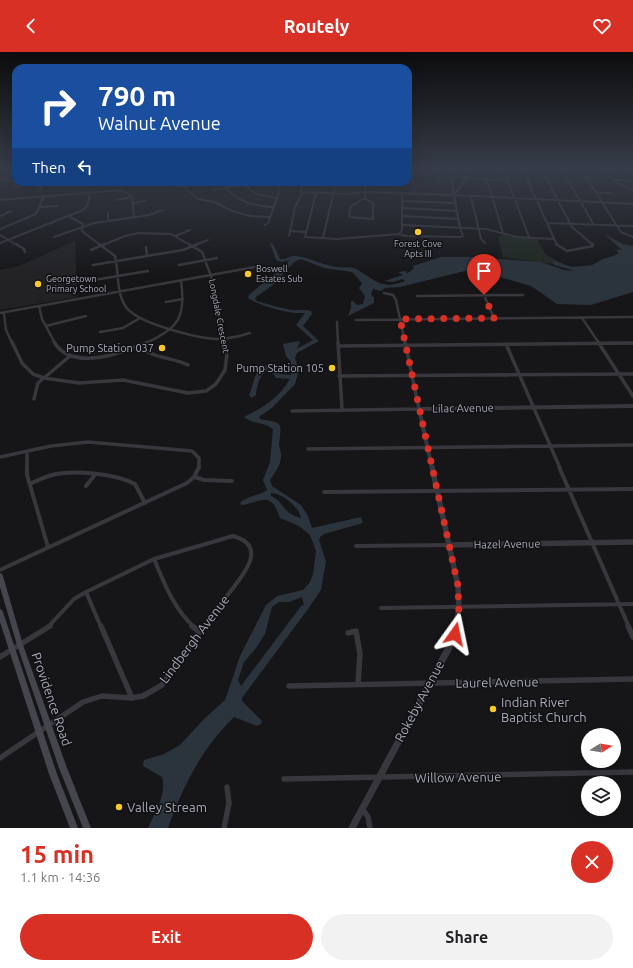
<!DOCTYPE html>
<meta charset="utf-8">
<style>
:root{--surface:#fff;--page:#f2f2f2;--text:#202124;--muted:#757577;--accent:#d93025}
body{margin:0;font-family:Ubuntu,sans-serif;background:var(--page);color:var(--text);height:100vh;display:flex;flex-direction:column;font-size:15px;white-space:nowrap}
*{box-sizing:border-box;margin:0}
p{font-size:13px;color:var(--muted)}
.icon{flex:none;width:22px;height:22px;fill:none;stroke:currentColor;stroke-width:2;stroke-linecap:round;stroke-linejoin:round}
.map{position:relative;height:776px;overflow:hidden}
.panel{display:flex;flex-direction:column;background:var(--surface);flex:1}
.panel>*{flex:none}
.hud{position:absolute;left:12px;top:12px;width:400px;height:122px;border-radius:12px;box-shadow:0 4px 16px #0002;background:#1a4fa0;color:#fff;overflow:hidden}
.needle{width:26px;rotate:79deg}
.tools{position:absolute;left:581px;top:676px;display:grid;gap:8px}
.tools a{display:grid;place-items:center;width:40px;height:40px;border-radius:50%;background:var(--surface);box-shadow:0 4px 16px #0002;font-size:20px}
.pin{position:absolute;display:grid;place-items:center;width:34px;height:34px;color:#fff;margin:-41px -17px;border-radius:50% 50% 50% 0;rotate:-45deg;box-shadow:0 0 4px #0007}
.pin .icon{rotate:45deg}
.me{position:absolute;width:44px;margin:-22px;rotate:12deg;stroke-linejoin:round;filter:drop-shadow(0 0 3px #0008)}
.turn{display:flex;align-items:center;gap:14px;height:84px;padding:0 20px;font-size:18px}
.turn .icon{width:52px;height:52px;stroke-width:2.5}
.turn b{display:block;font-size:28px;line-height:34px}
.then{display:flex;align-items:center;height:38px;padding:0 20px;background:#0003;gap:8px;font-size:15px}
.round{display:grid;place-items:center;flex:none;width:42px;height:42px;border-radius:21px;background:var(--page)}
.headline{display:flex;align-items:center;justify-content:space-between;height:68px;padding:0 20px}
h1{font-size:24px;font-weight:700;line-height:30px;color:var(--accent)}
.action{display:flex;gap:8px;margin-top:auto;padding:8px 20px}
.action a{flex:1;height:46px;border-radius:24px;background:var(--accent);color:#fff;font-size:16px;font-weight:700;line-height:46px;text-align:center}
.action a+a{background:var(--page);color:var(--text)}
header{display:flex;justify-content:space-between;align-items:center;height:52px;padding:0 20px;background:var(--accent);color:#fff;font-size:18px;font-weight:700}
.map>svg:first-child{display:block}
.built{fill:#222225}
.green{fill:#202822}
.water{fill:#2b333d;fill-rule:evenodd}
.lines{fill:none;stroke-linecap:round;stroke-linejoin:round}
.minor-far4{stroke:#37373d;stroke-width:2}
.minor-far3{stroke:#37373d;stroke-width:2.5}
.minor-far2{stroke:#37373d;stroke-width:3.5}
.minor-far1{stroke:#37373d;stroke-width:4}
.minor{stroke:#37373d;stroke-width:5.5}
.tertiary-far3{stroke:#37373d;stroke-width:2.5}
.tertiary-far2{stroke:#37373d;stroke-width:4}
.tertiary-far1{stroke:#37373d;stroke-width:5.5}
.tertiary{stroke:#37373d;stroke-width:7}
.secondary{fill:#45464d;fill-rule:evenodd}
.route{stroke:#d93025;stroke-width:7;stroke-dasharray:0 12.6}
.poi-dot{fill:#f9c92c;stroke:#111113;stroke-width:1.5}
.labels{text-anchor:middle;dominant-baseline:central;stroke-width:3;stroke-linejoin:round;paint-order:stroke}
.far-poi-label{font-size:9px;fill:#a7abb9;stroke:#111113;text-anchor:start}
.far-street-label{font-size:9px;fill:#a7abb9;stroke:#111113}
.poi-label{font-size:11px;fill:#a7abb9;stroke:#111113;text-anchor:end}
.street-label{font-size:11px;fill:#a7abb9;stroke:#111113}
.near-street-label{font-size:13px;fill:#a7abb9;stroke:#111113}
.near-poi-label{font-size:13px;fill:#a7abb9;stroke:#111113;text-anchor:start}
</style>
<header><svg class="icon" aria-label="back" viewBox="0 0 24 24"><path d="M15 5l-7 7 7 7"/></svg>Routely<svg class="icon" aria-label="heart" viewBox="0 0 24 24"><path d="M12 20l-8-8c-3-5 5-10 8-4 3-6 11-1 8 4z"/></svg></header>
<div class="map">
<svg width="633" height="776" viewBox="0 0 633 776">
<rect width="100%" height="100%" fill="#161618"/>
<path class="built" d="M75 189 77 245 0 258V218L19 214Z"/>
<path class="green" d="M503 182 537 187 545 202 567 214 503 205 498 185Z"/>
<path class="water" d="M604 182 623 192 633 194V240L591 253 557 252 531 234 496 224 465 219 400 235 385 236 381 239 373 237 371 242 374 246V251L348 264 351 256V249H353L357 253 363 252 365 244 359 236 362 231 352 220 324 216 301 207 294 210 273 233 256 245 255 247 257 249C268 252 280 256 292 258 299 259 305 257 311 259L312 262 303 274 319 289 297 301 295 306 299 319 295 332 273 355 259 365 260 367C285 371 281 371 279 393 279 396 281 399 281 402 282 412 275 420 270 428L272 434 301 453 308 464 312 476 361 465 363 471 324 482 320 485 319 488 326 509 321 538 308 557 242 646V649L262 669 261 672 257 674 234 665C202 696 183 734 168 776H148C155 760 167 742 162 725L143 714 144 708 164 702 180 693 204 667 225 648 240 604 266 553 277 544 303 538 310 530 313 522 316 499 310 483 299 474 280 466C270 438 264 450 242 453L240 451C248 443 259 444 267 438L263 428 270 410 273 377C264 370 251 372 244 365 265 354 277 348 290 327L276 326 271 318C260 318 257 334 256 343L252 346 249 343C254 332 254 315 268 313L280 322 291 323V310L286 304 283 292 298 289 300 291 296 297 313 288 296 273 305 261C288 262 263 255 248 246L249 243 290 208 282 210 276 208 270 191 273 192 280 207C286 208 289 204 295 204 309 205 322 213 336 215 343 216 352 214 358 218 376 229 382 238 405 229L402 227 393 230 384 229 403 223 398 220 406 219V221L410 220 411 218 414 217 413 214 441 205H481L470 200 488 206 541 210 564 218 575 219 554 213 552 208 572 215 592 213 603 207 616 203 619 201 616 198H622ZM271 441C281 440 300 456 301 466 281 461 286 451 271 444ZM302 545 304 553 301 554 241 634 238 628 244 610 256 596 265 582 272 555 279 550H289Z"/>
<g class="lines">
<path class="minor-far4" d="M503 116 529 185
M508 116 582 119 621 180 633 185
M522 116 557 193
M541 116 572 175 593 193
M600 116 616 130 633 138
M562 118 594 173
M496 120H505
M605 120 633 121
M408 121 508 129
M411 122 414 132
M436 123 440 133
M0 127 9 121H14L4 128
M3 128 16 129
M487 128 503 181
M615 128 633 129
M16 129 13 135H19L22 130
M35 130H65
M209 130 184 135 198 147 214 150 232 159 250 164 270 165
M242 130 256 142 276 146
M303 130 300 140 346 142 365 140V146
M175 134H184
M226 136C239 150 254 154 273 155
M40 137 42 130
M214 138 245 132
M316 141 305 185 337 187 399 182 402 178V141
M596 141H610
M454 143 633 152
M471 145 481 187 485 191
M365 146 373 152V167L349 165 351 154Z
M0 148 123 138 132 145 134 165
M116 148 132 145
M402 149 456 151
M133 151 145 149
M40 155 58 154
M402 156 457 159
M108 161V169
M0 164 11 159
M68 164 83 172 82 179 100 193
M403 164 458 167
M547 171 633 174
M265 173 268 171 280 138 278 133 273 130
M403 173 486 177 517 185 553 187
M0 177 36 162 44 144
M290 179 306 180
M399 182 406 184 461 185 463 184 460 176
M0 183 17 193
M175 184 190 178
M289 184 295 155 302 141
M54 185 94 171 149 163 163 158
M323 186 336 130
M0 191 83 158 88 153 90 140
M103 193 125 184 139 181 171 182 190 193
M195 193 208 188"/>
<path class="minor-far3" d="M16 192 24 197 25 200
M99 192 115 204C119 220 116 241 126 255 138 272 202 288 223 287 232 286 241 284 250 281
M189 192 202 200 211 224 225 291
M556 192 567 199 593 194V192
M146 195 147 204
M91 198 105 192
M93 213 183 198 198 192
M179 213 217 206
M94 228 148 219
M384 241 393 243 396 248 405 291
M484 243 494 266
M417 244 523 243
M166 250 183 247
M39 254 42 267 55 291
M0 261 255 215
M4 261 6 278 12 291
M582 266 599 291
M356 268 633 265
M337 270 338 291
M46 274 86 264
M100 280 123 276 140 266
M146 291C179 276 186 265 181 229
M609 291H633"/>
<path class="minor-far2" d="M12 290 22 311 33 322 44 326 79 331 123 328 188 341 206 339 216 332 225 318 227 302 225 290
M54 290C72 320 123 301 148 290
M338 290 342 357
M598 290 633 344
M506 292 560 416
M140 294C153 307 173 305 188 313
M338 294 633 291
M339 324 633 322
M34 347 38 331 70 304
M292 359 419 357 405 290
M308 397 633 393
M27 400V416
M0 405 51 394 88 390 192 399 199 406V416"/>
<path class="minor-far1" d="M27 415V423L48 495
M559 415 629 575
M195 425 204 428 232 429
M30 432C38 428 47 424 56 422 77 418 116 422 135 432L145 451
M86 434 94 424
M324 440 633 437
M356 494 449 493
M154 507C164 531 174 557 194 575
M0 518 187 431 194 425 199 415
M86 540 101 575
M381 556 633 552
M48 575 74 547 86 540 154 507 233 484C269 494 243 523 230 540 221 551 212 563 203 575"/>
<path class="minor" d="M101 574 132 646
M192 574 200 580
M628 574 633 585
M348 581 356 579 360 602 358 632
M0 605 50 574
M289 634 633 627
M0 706 83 650 102 644 132 646 143 644 162 633 204 574
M284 727 633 720
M362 756 368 765 370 776
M224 776 229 751 227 735"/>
<path class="tertiary-far3" d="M449 116 460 176
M366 130 365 140 454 143
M454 143 474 116"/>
<path class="tertiary-far2" d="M432 416 419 357 633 354"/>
<path class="tertiary-far1" d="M432 415 458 534 459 555 456 575
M449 493 633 490"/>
<path class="tertiary" d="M352 776 452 590 457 574"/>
<path class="secondary" d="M0 521 2 522 3 524 23 593 67 716 91 776H83L59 716 17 593 0 535Z
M0 557 2 558 3 560 57 722 78 776H70L49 722 0 570Z"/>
</g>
<linearGradient id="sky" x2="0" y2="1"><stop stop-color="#0c0c0d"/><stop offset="0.52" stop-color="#363c48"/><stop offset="1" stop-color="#363c48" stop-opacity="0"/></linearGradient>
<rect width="633" height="224" fill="url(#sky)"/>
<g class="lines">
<path class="route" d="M455 582 459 563 458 534 400 267 494 266 484 243"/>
</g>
<g class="poi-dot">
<circle cx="418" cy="180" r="4"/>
<circle cx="248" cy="222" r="4"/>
<circle cx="38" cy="232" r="4"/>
<circle cx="162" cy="296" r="4"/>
<circle cx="332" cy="316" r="4"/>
<circle cx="493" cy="657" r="4"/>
<circle cx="119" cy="755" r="4"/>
</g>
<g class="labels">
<g class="far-poi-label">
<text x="418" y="192" text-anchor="middle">Forest Cove<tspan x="418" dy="10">Apts III</tspan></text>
<text x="256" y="217">Boswell<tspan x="256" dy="10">Estates Sub</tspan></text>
<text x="46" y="227">Georgetown<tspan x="46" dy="10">Primary School</tspan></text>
</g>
<g class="far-street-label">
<text transform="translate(219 264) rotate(79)">Longdale Crescent</text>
</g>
<g class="poi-label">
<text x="154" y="296">Pump Station 037</text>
<text x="324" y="316">Pump Station 105</text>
</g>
<g class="street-label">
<text transform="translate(463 356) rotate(-1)">Lilac Avenue</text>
<text transform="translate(507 492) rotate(-1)">Hazel Avenue</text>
</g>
<g class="near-street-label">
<text transform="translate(194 587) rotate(-53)">Lindbergh Avenue</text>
<text transform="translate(497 630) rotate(-1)">Laurel Avenue</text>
<text transform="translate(52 647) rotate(71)">Providence Road</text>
<text transform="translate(419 649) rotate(-62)">Rokeby Avenue</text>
<text transform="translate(458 725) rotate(-1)">Willow Avenue</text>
</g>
<g class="near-poi-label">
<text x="501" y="650">Indian River<tspan x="501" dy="15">Baptist Church</tspan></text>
<text x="127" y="755">Valley Stream</text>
</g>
</g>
</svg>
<div class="tools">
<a><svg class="needle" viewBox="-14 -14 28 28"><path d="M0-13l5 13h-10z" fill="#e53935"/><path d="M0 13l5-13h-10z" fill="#757577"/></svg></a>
<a><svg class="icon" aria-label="layers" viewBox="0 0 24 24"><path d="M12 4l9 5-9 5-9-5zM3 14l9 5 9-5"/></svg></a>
</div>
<div class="pin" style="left:484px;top:243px;background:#d93025"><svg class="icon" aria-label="arrive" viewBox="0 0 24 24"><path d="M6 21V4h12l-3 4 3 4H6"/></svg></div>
<svg class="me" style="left:455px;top:582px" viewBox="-20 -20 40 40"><path d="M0-17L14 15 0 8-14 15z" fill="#d93025" stroke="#fff" stroke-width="4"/></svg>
<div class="hud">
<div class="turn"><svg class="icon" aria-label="right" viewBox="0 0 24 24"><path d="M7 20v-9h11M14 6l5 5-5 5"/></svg><div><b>790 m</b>Walnut Avenue</div></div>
<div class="then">Then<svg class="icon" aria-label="left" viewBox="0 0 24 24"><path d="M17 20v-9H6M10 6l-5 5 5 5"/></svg></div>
</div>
</div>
<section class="panel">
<div class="headline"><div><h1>15 min</h1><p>1.1 km · 14:36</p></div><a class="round" style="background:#d93025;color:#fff"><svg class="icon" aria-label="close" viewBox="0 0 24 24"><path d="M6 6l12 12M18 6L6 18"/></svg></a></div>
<div class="action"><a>Exit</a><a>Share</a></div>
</section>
